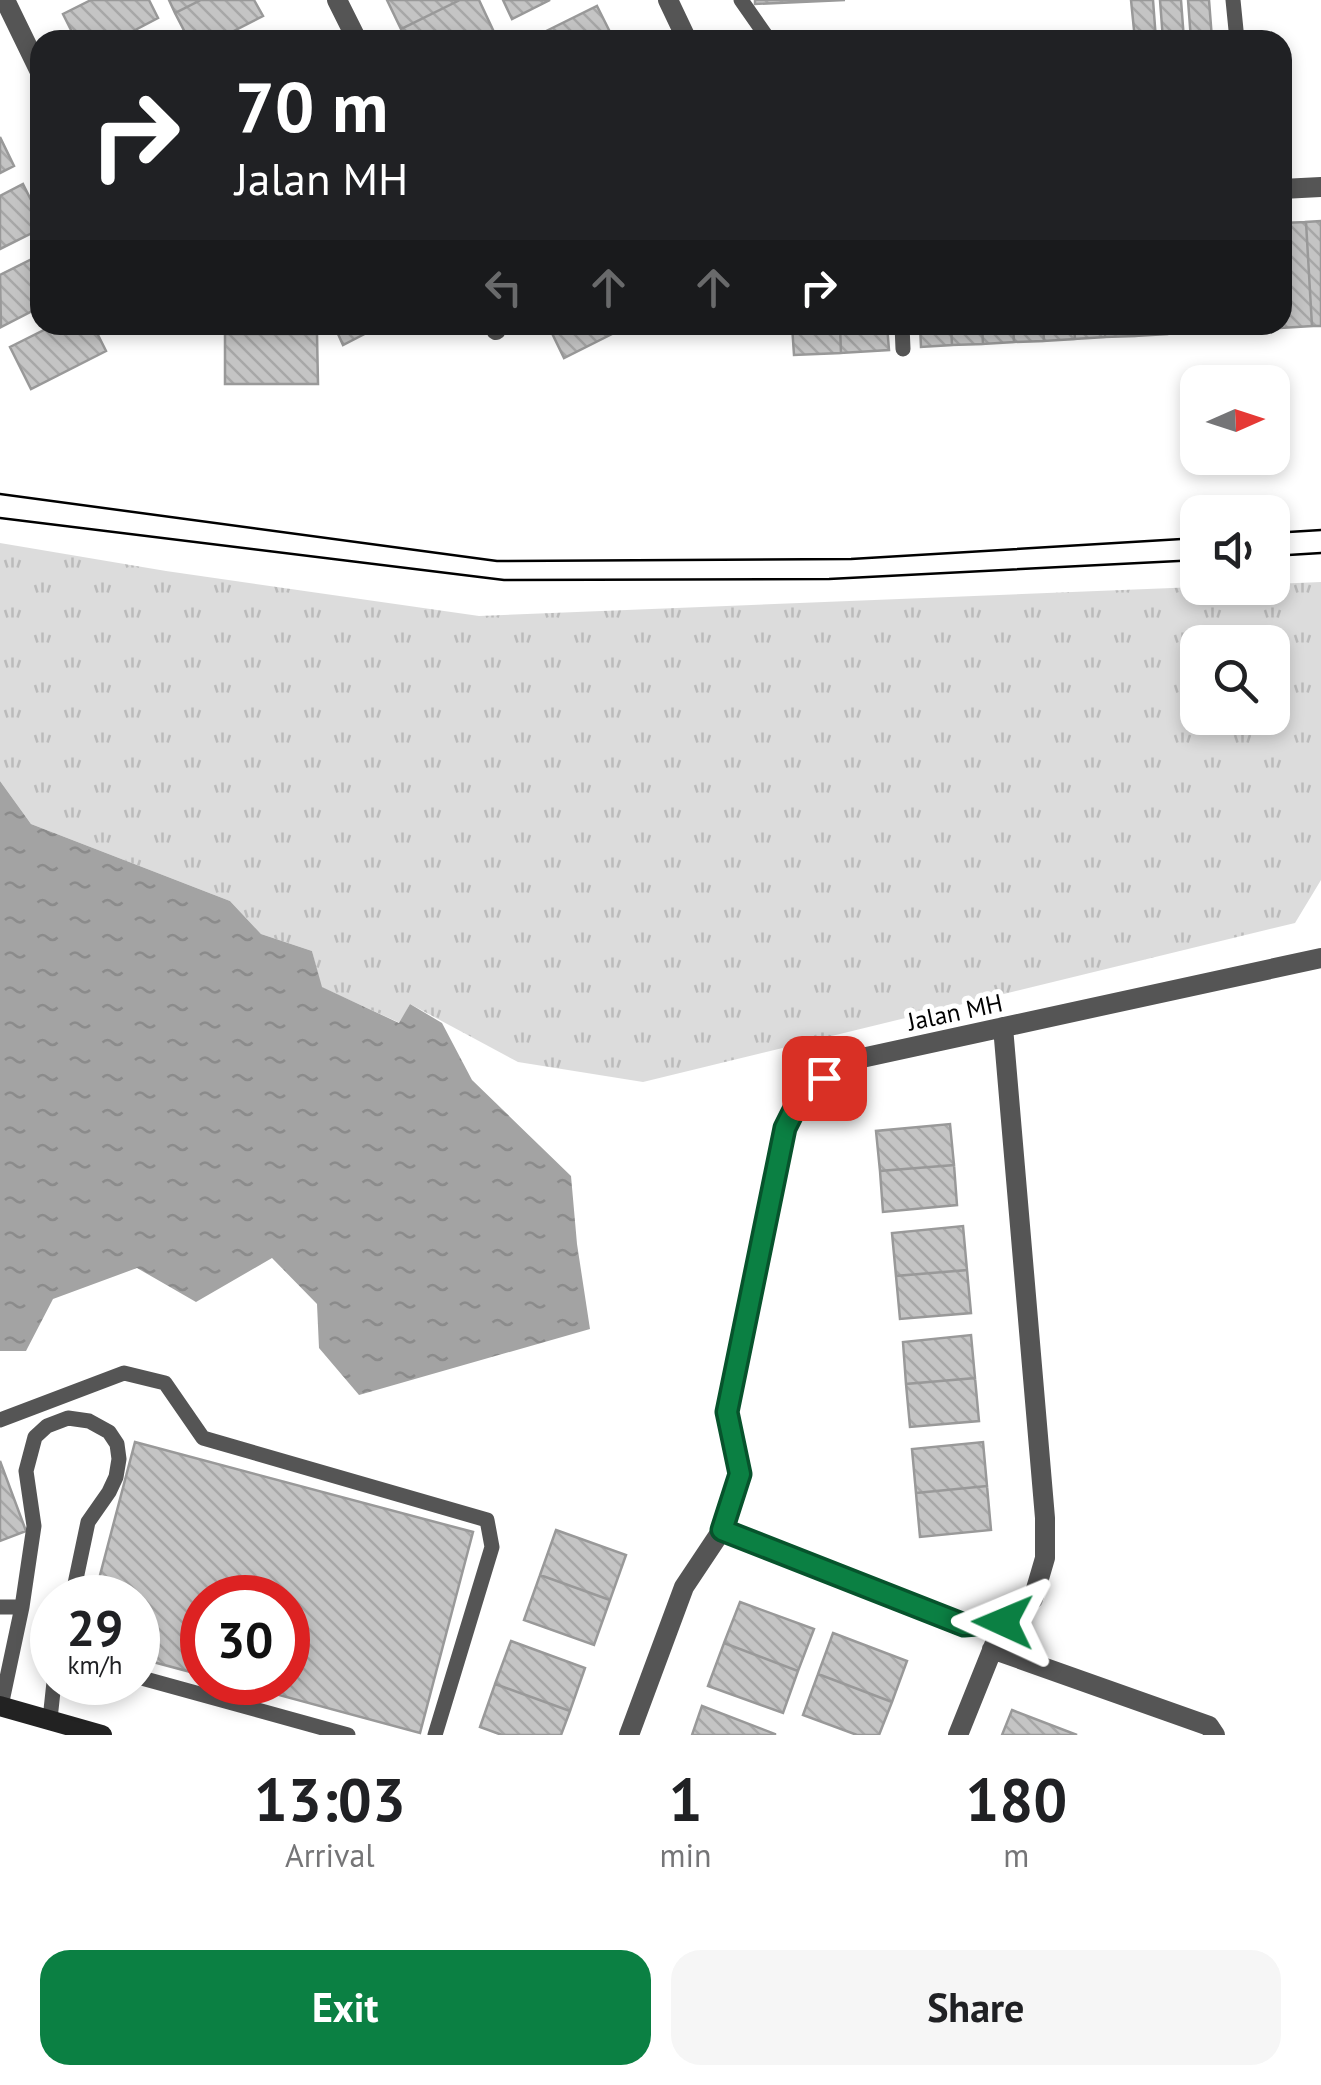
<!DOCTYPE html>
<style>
:root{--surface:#fff;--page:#f6f6f6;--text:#202124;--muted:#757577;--accent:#0b8043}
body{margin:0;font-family:"PT Sans",sans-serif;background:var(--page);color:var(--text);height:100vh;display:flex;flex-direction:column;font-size:38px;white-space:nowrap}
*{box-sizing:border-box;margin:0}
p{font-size:32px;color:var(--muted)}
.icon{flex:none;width:55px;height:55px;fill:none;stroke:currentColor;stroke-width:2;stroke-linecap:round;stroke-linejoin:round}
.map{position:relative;height:1735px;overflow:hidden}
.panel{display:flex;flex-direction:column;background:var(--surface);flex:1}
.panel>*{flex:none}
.top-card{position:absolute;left:30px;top:30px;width:1262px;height:305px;border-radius:30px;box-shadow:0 5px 15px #0003;background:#202124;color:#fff;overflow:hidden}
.needle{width:65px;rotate:87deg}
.buttons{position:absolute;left:1180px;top:365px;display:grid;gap:20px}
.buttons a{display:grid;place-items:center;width:110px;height:110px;border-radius:20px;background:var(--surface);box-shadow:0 5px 15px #0003;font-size:50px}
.speed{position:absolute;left:30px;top:1575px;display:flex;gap:20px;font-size:50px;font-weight:700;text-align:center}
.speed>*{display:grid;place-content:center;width:130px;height:130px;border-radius:50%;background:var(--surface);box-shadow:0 5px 15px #0003;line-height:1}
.speed small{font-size:25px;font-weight:400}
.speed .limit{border:15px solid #d22;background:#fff;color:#111}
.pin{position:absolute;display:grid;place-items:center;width:85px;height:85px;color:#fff;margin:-42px;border-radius:20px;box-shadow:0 5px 15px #0006}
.me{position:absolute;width:110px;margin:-55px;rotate:271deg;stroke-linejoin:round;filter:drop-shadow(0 0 8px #0008)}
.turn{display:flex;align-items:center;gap:35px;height:210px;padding:0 40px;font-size:45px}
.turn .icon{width:130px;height:130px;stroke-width:2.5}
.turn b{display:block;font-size:70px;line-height:85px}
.lanes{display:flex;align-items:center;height:95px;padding:0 40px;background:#0003;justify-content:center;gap:50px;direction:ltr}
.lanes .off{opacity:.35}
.eta{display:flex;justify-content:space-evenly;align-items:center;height:170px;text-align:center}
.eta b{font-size:60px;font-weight:600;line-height:70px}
.button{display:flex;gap:20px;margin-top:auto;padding:20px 40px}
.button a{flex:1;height:115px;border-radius:30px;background:var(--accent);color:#fff;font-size:40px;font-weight:600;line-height:115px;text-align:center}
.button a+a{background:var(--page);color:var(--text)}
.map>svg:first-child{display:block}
.grass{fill:url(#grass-tufts);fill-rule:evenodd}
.water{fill:url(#water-ripples)}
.building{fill:url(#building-back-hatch);stroke:#999;stroke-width:2.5}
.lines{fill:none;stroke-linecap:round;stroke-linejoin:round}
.lane{stroke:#555;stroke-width:15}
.street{stroke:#555;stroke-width:20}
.secondary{stroke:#222;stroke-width:20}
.tram{stroke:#000;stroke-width:2.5}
.route-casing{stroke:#07532c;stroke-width:25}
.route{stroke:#0b8043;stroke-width:18}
.labels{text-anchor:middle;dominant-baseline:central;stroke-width:10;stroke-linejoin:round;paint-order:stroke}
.street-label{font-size:25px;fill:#000;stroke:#fff}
</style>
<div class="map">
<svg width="1321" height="1735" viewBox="0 0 1321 1735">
<defs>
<pattern id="grass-tufts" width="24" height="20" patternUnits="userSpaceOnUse" patternTransform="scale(2.5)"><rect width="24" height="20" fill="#dcdcdc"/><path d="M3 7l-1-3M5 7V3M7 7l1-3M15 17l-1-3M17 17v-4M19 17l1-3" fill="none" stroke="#bbb"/></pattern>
<pattern id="water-ripples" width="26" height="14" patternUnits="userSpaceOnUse" patternTransform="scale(2.5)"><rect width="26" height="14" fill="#a3a3a3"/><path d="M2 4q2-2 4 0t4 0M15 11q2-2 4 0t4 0" fill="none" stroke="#8b8b8b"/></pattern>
<pattern id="building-back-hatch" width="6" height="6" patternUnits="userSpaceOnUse" patternTransform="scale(2.5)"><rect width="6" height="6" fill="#c4c4c4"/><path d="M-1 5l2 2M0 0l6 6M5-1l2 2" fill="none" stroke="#a7a7a7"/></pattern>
</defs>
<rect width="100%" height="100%" fill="#fff"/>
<path class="grass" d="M0 543 166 571 479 616 1197 587 1272 588 1273 584 1321 582V880L1295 923 643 1082 518 1062 410 1004 400 1023 321 987 312 951 261 934 230 901 31 824 0 781ZM1198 642H1272V718H1198Z"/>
<path class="water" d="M0 781 31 824 230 901 261 934 312 951 322 987 399 1023 410 1004 442 1023 472 1080 571 1176 577 1244 590 1329 359 1395 319 1348 317 1304 272 1258 196 1302 137 1268 53 1299 26 1351H0Z"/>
<path class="building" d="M91 0H149L158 18 116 40H76L63 14Z
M169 0H201L175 13Z
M201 0H254L263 16 216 40H189L175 13Z
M387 0H460L401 29Z
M460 0H479L493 30 472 40H407L401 29Z
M503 0H550L512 19Z
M755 0H845L755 4Z
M1131 0H1153L1156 40H1135Z
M1160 0H1181L1184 40H1163Z
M1188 0H1209L1212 39 1191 40Z
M597 6 614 40H528Z
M0 137 14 166 0 173Z
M23 184 40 218V229L0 249V196Z
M1321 221V326H1312L1306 222Z
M1306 222 1312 326 1281 328 1282 223Z
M40 255V307L1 327 0 275Z
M54 325H93L106 351 31 389 10 347Z
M334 325H382L343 345Z
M548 325H630L564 358Z
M792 325H840L841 353 794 355Z
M840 325H887L889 350 841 353Z
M920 325H951L952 345 921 347Z
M951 325H982L983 344 952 345Z
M982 325H1013L1014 342 983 344Z
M1013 325H1043L1044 341 1014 342Z
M1043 325H1074L1075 339 1044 341Z
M1074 325H1105V337L1075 339Z
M1105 325H1136V336L1105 337Z
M1136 325H1166L1167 334 1136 336Z
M1191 325H1221V331L1191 332Z
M225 334H317L318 384H225Z
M950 1124 954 1165 880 1171 876 1131Z
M954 1165 957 1205 883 1212 880 1171Z
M963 1226 967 1270 896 1276 892 1233Z
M967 1270 971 1313 900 1319 896 1276Z
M971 1335 975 1378 906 1384 903 1342Z
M975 1378 979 1421 910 1427 906 1384Z
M135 1442 473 1532 420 1733 231 1682H288V1598H202V1675L138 1658V1598H94Z
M983 1442 987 1486 916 1493 912 1449Z
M0 1461 26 1531 0 1541Z
M987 1486 991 1530 920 1537 916 1493Z
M556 1530 626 1555 610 1600 540 1575Z
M540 1575 610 1600 594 1645 524 1620Z
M740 1602 814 1629 798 1671 724 1643Z
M833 1633 907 1661 892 1702 818 1674Z
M511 1641 585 1668 570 1711 495 1684Z
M724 1643 798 1671 783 1713 708 1686Z
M818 1674 892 1702 879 1735H857L803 1715Z
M495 1684 570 1711 561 1735H502L480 1727Z
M702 1706 775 1734V1735H692Z
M1012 1710 1077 1735H1002Z"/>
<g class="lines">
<path class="lane" d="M741 0 769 40
M1233 0 1237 40
M902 325 903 349
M0 1420 124 1373 165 1383 203 1438 487 1520 492 1547 435 1735
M0 1607H22L1 1706
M22 1607 34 1526 26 1471 35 1437 47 1426 68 1418 89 1421 109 1432 117 1444 119 1459 116 1477 109 1492 88 1522 72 1598
M138 1677 348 1735
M50 1719 54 1682"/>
<path class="street" d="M5 0 40 72
M337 0 357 40
M668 0 687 40
M1282 189 1321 187
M494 325 496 330
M722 1530 964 1625 1003 1622 1033 1599 1045 1558V1518L1003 1027
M992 1649 1209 1726 1215 1735
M629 1735 684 1587 722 1530 740 1474 727 1412 785 1127 801 1095 848 1061 1321 958
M958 1735 997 1638"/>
<path class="secondary" d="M0 1706 102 1735"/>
<path class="tram" d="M0 494 497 561 851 559 1198 538
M0 518 504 580 829 579 1198 560
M1272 533 1321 530
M1272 556 1321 553"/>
</g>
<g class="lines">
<g class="route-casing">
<path id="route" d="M824 1078 801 1096 785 1128 727 1412 740 1474 722 1530 964 1625 1003 1622"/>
</g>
<use href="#route" class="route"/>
</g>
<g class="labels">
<g class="street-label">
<text transform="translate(955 1012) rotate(-12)">Jalan MH</text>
</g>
</g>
</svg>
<div class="buttons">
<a><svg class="needle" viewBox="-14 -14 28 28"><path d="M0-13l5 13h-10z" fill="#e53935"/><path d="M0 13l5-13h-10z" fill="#757577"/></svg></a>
<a><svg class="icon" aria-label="sound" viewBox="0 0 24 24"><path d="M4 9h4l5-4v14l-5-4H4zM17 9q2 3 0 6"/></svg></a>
<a><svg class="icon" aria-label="search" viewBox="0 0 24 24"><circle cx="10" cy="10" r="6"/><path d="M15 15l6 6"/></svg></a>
</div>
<div class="speed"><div>29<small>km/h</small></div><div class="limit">30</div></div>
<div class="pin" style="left:824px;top:1078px;background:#d93025"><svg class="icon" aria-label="arrive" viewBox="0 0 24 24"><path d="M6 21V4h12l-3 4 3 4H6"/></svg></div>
<svg class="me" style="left:1003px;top:1622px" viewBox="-20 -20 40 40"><path d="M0-17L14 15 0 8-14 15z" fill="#0b8043" stroke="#fff" stroke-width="4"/></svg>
<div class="top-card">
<div class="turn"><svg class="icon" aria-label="right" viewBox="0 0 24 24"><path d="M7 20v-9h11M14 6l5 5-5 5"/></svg><div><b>70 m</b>Jalan MH</div></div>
<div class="lanes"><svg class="icon off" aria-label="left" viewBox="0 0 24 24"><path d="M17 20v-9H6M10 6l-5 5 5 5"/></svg><svg class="icon off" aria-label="ahead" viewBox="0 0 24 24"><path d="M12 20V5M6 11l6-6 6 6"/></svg><svg class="icon off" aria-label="ahead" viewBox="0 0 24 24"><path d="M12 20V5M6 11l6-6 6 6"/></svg><svg class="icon" aria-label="right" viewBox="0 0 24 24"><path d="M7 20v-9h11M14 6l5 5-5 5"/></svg></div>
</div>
</div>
<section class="panel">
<div class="eta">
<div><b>13:03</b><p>Arrival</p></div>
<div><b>1</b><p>min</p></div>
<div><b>180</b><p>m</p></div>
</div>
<div class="button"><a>Exit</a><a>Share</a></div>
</section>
